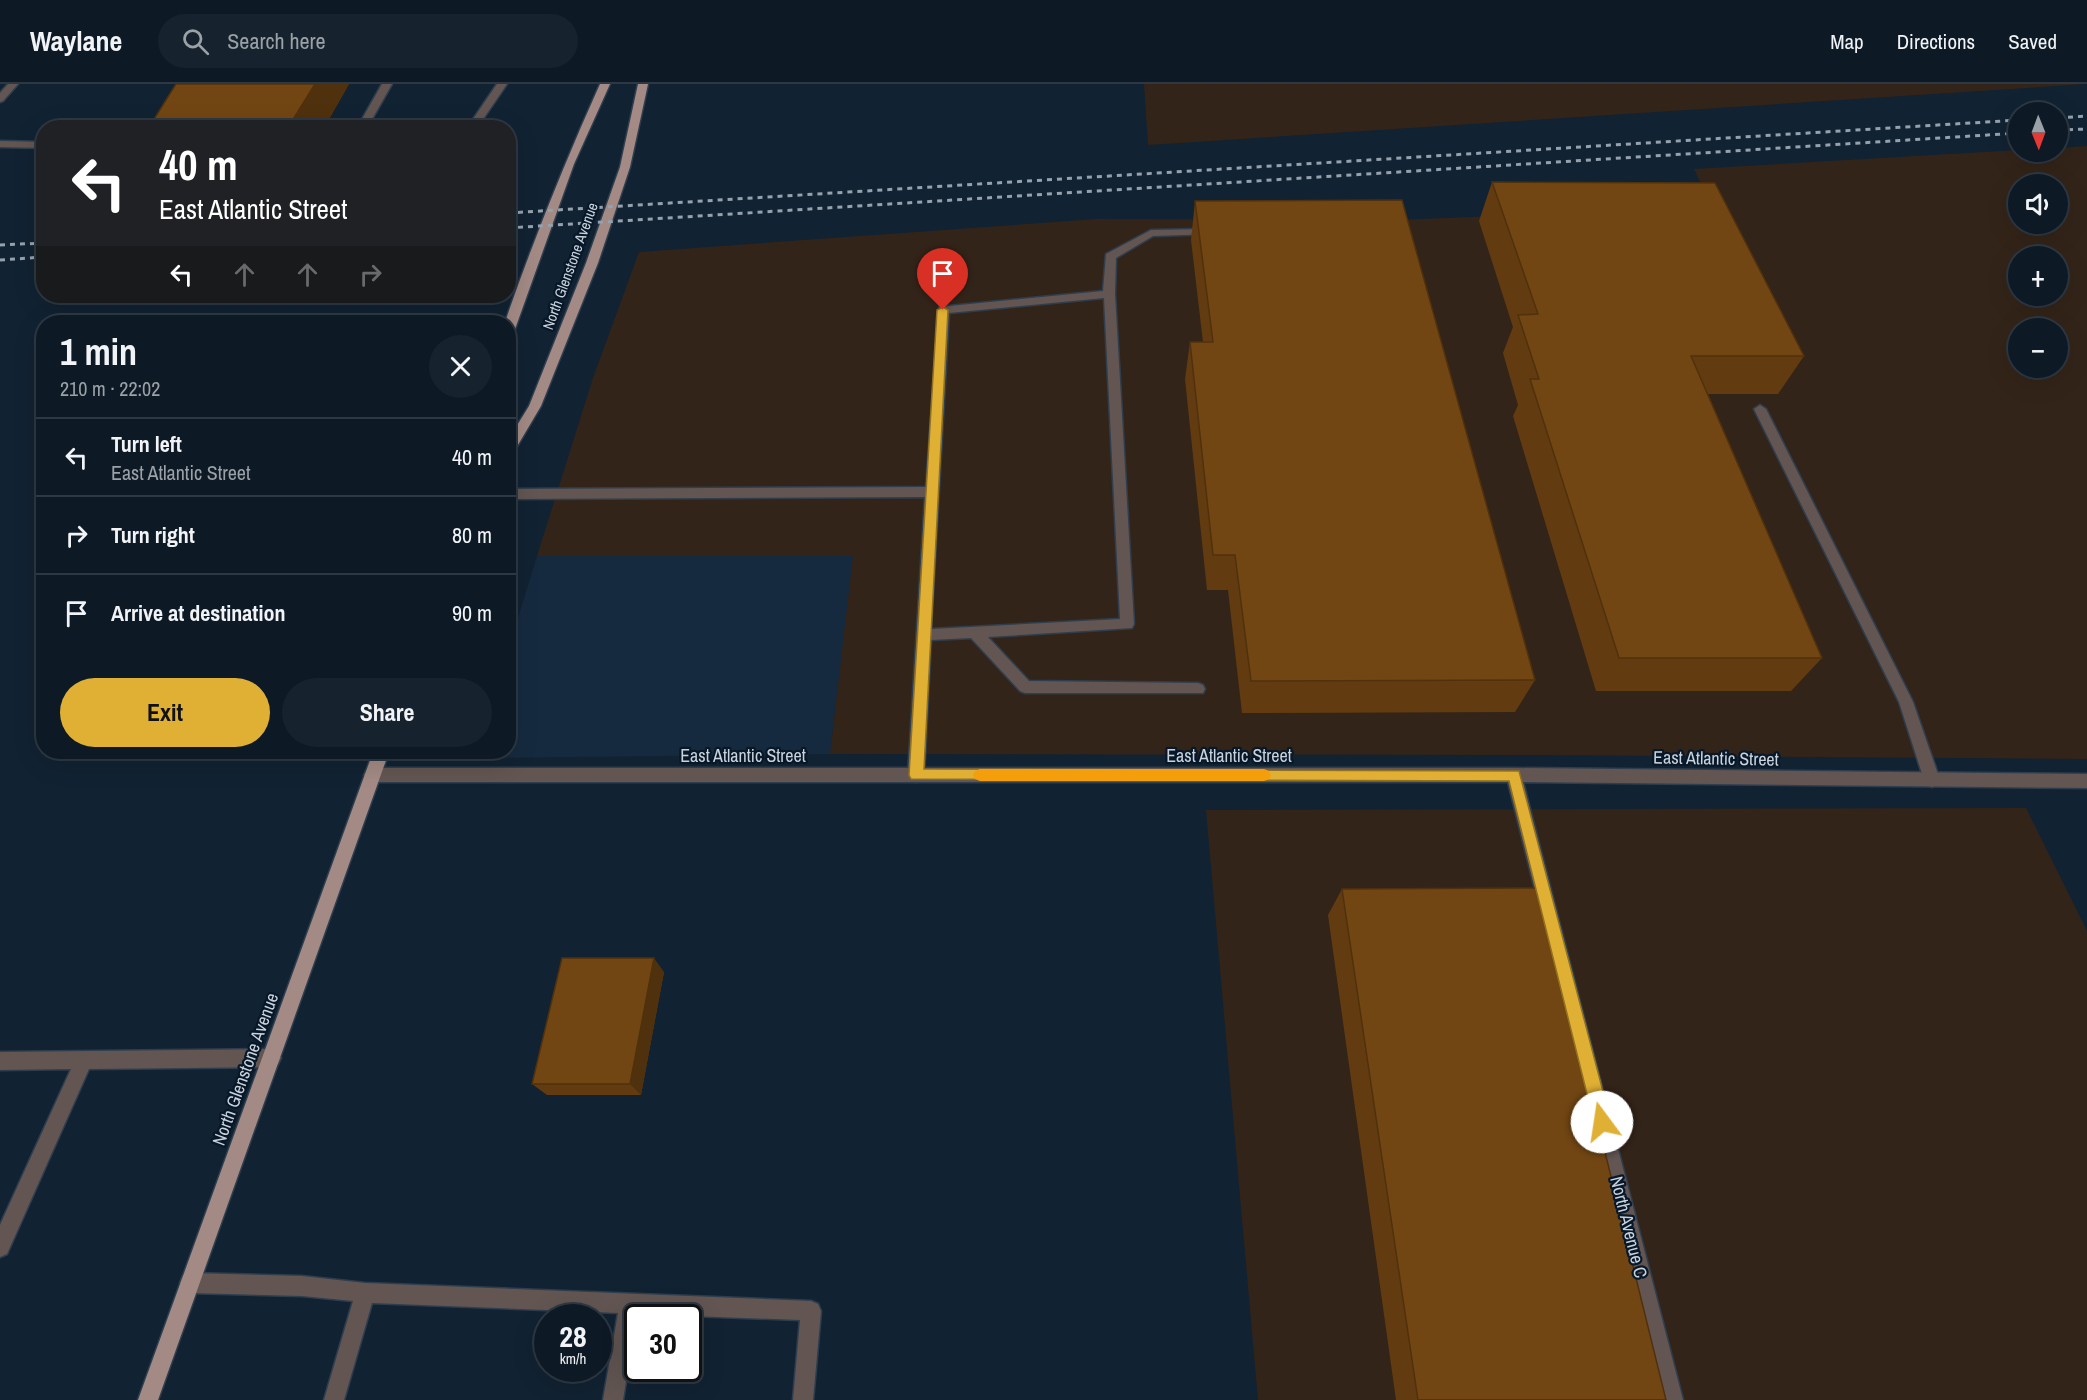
<!DOCTYPE html>
<meta charset="utf-8">
<style>
:root{--surface:#0d1a26;--page:#16232e;--text:#f1f3f6;--muted:#9aa1a7;--line:#2d3843;--accent:#e0b034}
body{margin:0;font-family:"Archivo Narrow",sans-serif;background:var(--page);color:var(--text);height:100vh;display:flex;flex-direction:column;font-size:22px;white-space:nowrap}
*{box-sizing:border-box;margin:0}
p{font-size:20px;color:var(--muted)}
.icon{flex:none;width:33px;height:33px;fill:none;stroke:currentColor;stroke-width:2;stroke-linecap:round;stroke-linejoin:round}
.map{position:relative;flex:1;overflow:hidden}
.drawer{position:absolute;left:36px;top:231px;width:480px;height:444px;display:flex;flex-direction:column;background:var(--surface);border-radius:24px;box-shadow:0 6px 24px #0002,0 0 0 2px var(--line)}
.drawer>*{flex:none}
.top-card{position:absolute;left:36px;top:36px;width:480px;height:183px;border-radius:24px;box-shadow:0 6px 24px #0002,0 0 0 2px var(--line);background:#202124;color:#fff;overflow:hidden}
.needle{width:39px;rotate:179deg}
.buttons{position:absolute;left:2008px;top:18px;display:grid;gap:12px}
.buttons a{display:grid;place-items:center;width:60px;height:60px;border-radius:50%;background:var(--surface);box-shadow:0 6px 24px #0002,0 0 0 2px var(--line);font-size:30px}
.speed{position:absolute;left:534px;top:1220px;display:flex;gap:12px;font-size:30px;font-weight:700;text-align:center}
.speed>*{display:grid;place-content:center;width:78px;height:78px;border-radius:50%;background:var(--surface);box-shadow:0 6px 24px #0002,0 0 0 2px var(--line);line-height:1}
.speed small{font-size:15px;font-weight:400}
.speed .limit{border:3px solid #111;border-radius:9px;background:#fff;color:#111}
.pin{position:absolute;display:grid;place-items:center;width:51px;height:51px;color:#fff;margin:-62px -26px;border-radius:50% 50% 50% 0;rotate:-45deg;box-shadow:0 0 6px #0007}
.pin .icon{rotate:45deg}
.me{position:absolute;width:66px;margin:-33px;rotate:346deg;stroke-linejoin:round;filter:drop-shadow(0 0 4px #0008)}
.turn{display:flex;align-items:center;gap:21px;height:126px;padding:0 24px;font-size:27px}
.turn .icon{width:78px;height:78px;stroke-width:2.5}
.turn b{display:block;font-size:42px;line-height:51px}
.lanes{display:flex;align-items:center;height:57px;padding:0 24px;background:#0003;justify-content:center;gap:30px;direction:ltr}
.lanes .off{opacity:.35}
.round{display:grid;place-items:center;flex:none;width:63px;height:63px;border-radius:32px;background:var(--page)}
.overview{display:flex;align-items:center;justify-content:space-between;height:102px;padding:0 24px}
h1{font-size:36px;font-weight:700;line-height:45px}
.action{display:flex;gap:12px;margin-top:auto;padding:12px 24px}
.action a{flex:1;height:69px;border-radius:36px;background:var(--accent);color:#111;font-size:24px;font-weight:700;line-height:69px;text-align:center}
.action a+a{background:var(--page);color:var(--text)}
ul{padding:0;list-style:none}
li{display:flex;align-items:center;gap:18px;height:78px;padding:0 24px;border-top:2px solid var(--line)}
li div{flex:1}
li b{display:block;font-size:22px}
li em{font-style:normal}
header{display:flex;align-items:center;gap:36px;box-sizing:border-box;height:84px;padding:0 30px;background:var(--surface);border-bottom:2px solid var(--line)}
header strong{font-size:28px}
nav{display:flex;gap:33px;margin-inline-start:auto;font-size:21px}
.search{width:420px;height:54px;background:var(--page);display:flex;align-items:center;gap:15px;box-sizing:border-box;padding:0 21px;border-radius:33px;color:var(--muted);font-size:22px}
.map>svg:first-child{display:block}
.built{fill:#162a3f}
.industrial{fill:#332419;fill-rule:evenodd}
.lines{fill:none;stroke-linecap:round;stroke-linejoin:round}
.service-casing{stroke:#2e3e4e;stroke-width:3}
.minor-casing{stroke:#2e3e4e;stroke-width:3}
.primary-casing{stroke:#2e3e4e;stroke-width:3}
.service{fill:#625552;fill-rule:evenodd}
.minor{fill:#625552;fill-rule:evenodd}
.primary{fill:#a38a84;fill-rule:evenodd}
.rail{stroke:#95a1ad;stroke-width:3;stroke-dasharray:5 5;stroke-linecap:butt}
.wall{fill:#623c10}
.shaded-wall{fill:#50310d}
.building{fill:#724613;stroke:#50310d;stroke-width:1.5}
.route{fill:#e0b034;stroke:#927222;stroke-width:1.5}
.slow{fill:#f59e0b}
.labels{text-anchor:middle;dominant-baseline:central;stroke-width:4.5;stroke-linejoin:round;paint-order:stroke}
.far-street-label{font-size:15px;fill:#c9d3de;stroke:#081828}
.street-label{font-size:18px;fill:#c9d3de;stroke:#081828}
</style>
<header>
<strong>Waylane</strong>
<div class="search"><svg class="icon" aria-label="search" viewBox="0 0 24 24"><circle cx="10" cy="10" r="6"/><path d="M15 15l6 6"/></svg>Search here</div>
<nav><a>Map</a><a>Directions</a><a>Saved</a></nav>
</header>
<div class="map">
<svg width="2087" height="1316" viewBox="0 0 2087 1316">
<rect width="100%" height="100%" fill="#112232"/>
<path class="built" d="M537 472H854L830 670 497 674 482 668H508L509 563Z"/>
<path class="industrial" d="M1144 0H2087L1148 61Z
M2087 62V675L1536 671 830 670 853 472H537L593 294 639 168 1096 135 1397 136 1712 123 1694 85 2019 66 2058 68V64ZM2019 100H2058V140H2019ZM2019 172H2058V212H2019ZM2019 244H2058V284H2019Z
M2026 724 2087 847V1316H1258L1206 726Z"/>
<g class="lines">
<g class="service-casing">
<path id="service" d="M382 0H392L367 44H357Z
M497 0H507L477 44H467Z
M0 57 44 58V64L0 63Z
M1210 145 1214 146V150L1153 152 1116 174 1115 210 1134 540 1132 544 988 553 1029 597 1198 599 1203 601 1205 605 1203 609H1025L1020 607 971 554 931 556 924 691 921 696 916 698 911 696 908 691 925 413 508 415V405L926 403 939 223 1103 207 1106 170 1151 146ZM1104 214 1120 535 931 545 949 229Z
M1760 321 1766 325 1913 618 1940 696 1937 701 1932 703 1927 701 1924 696 1899 618 1754 325Z
M272 965 278 968 281 974 278 980 272 983 89 985 7 1170 0 1173V1141L71 985 0 986V968Z
M190 1189 302 1192 365 1199 811 1217 818 1220 821 1227 813 1316H793L800 1236 637 1230 623 1316H603L618 1229 372 1219 344 1316H324L353 1217 302 1212 190 1209 183 1206 180 1199 183 1192Z"/>
</g>
<g class="minor-casing">
<path id="minor" d="M8 0H18L3 17 0 18V9Z
M372 684H1514L2087 690V704L1523 698 1683 1316H1663L1508 698H372L367 696 364 691 367 686Z"/>
</g>
<g class="primary-casing">
<path id="primary" d="M600 0H610L574 80 514 248 508 252V238H505C533 157 565 78 600 0Z
M638 0H648L630 83 598 179 541 322 512 371 508 372V356L529 322 586 179 620 83Z
M373 668H389L158 1316H138Z"/>
</g>
<use href="#service" class="service"/>
<use href="#minor" class="minor"/>
<use href="#primary" class="primary"/>
<path class="rail" d="M2058 34 2087 32
M2058 46 2087 45
M508 129 2019 36
M508 144 2019 49
M0 161 44 159
M0 176 44 173"/>
</g>
<path class="wall" d="M349 0 324 44H153L151 40Z
M1492 98 1804 272 1778 310H1708L1822 574 1791 607H1596L1513 332 1518 321 1503 269 1513 243 1479 137Z
M1195 117 1535 596 1515 628 1242 629 1228 506H1207L1185 295 1190 258H1203L1191 156Z
M1342 805 1666 1316H1396L1328 831Z
M664 888 641 1011H547L532 1000Z"/>
<path class="shaded-wall" d="M315 0H349L324 44H290L289 42Z
M654 874 664 888 641 1011 630 1000Z"/>
<path class="building" d="M176 0H315L289 42 151 40Z
M1492 98 1715 99 1804 272H1691L1822 574H1619L1530 295H1539L1518 231 1538 230Z
M1402 116 1535 596 1251 597 1235 471H1213L1190 258H1213L1195 117Z
M1540 804 1666 1316H1418L1342 805Z
M562 874H654L630 1000H532Z"/>
<path class="route" d="M943 223 948 226 924 685 1519 687 1611 1038 1608 1044 1602 1047 1596 1044 1594 1038 1509 697 911 695 909 691 937 226Z"/>
<path class="slow" d="M980 685H1264L1269 687 1271 691 1269 695 1264 697H980L975 695 973 691 975 687Z"/>
<g class="labels">
<g class="far-street-label">
<text transform="translate(570 182) rotate(-70)">North Glenstone Avenue</text>
</g>
<g class="street-label">
<text x="743" y="671">East Atlantic Street</text>
<text x="1229" y="671">East Atlantic Street</text>
<text transform="translate(1716 674) rotate(1)">East Atlantic Street</text>
<text transform="translate(245 985) rotate(-70)">North Glenstone Avenue</text>
<text transform="translate(1629 1143) rotate(76)">North Avenue C</text>
</g>
</g>
</svg>
<div class="buttons">
<a><svg class="needle" viewBox="-14 -14 28 28"><path d="M0-13l5 13h-10z" fill="#e53935"/><path d="M0 13l5-13h-10z" fill="#9aa1a7"/></svg></a>
<a><svg class="icon" aria-label="sound" viewBox="0 0 24 24"><path d="M4 9h4l5-4v14l-5-4H4zM17 9q2 3 0 6"/></svg></a>
<a>+</a>
<a>−</a>
</div>
<div class="speed"><div>28<small>km/h</small></div><div class="limit">30</div></div>
<div class="pin" style="left:943px;top:226px;background:#d93025"><svg class="icon" aria-label="arrive" viewBox="0 0 24 24"><path d="M6 21V4h12l-3 4 3 4H6"/></svg></div>
<svg class="me" style="left:1602px;top:1038px" viewBox="-20 -20 40 40"><circle r="19" fill="#fff"/><path d="M0-13L10 11 0 6-10 11z" fill="#e0b034"/></svg>
<div class="top-card">
<div class="turn"><svg class="icon" aria-label="left" viewBox="0 0 24 24"><path d="M17 20v-9H6M10 6l-5 5 5 5"/></svg><div><b>40 m</b>East Atlantic Street</div></div>
<div class="lanes"><svg class="icon" aria-label="left" viewBox="0 0 24 24"><path d="M17 20v-9H6M10 6l-5 5 5 5"/></svg><svg class="icon off" aria-label="ahead" viewBox="0 0 24 24"><path d="M12 20V5M6 11l6-6 6 6"/></svg><svg class="icon off" aria-label="ahead" viewBox="0 0 24 24"><path d="M12 20V5M6 11l6-6 6 6"/></svg><svg class="icon off" aria-label="right" viewBox="0 0 24 24"><path d="M7 20v-9h11M14 6l5 5-5 5"/></svg></div>
</div>
<section class="drawer">
<div class="overview"><div><h1>1 min</h1><p>210 m · 22:02</p></div><a class="round"><svg class="icon" aria-label="close" viewBox="0 0 24 24"><path d="M6 6l12 12M18 6L6 18"/></svg></a></div>
<ul>
<li><svg class="icon" aria-label="left" viewBox="0 0 24 24"><path d="M17 20v-9H6M10 6l-5 5 5 5"/></svg><div><b>Turn left</b><p>East Atlantic Street</p></div><em>40 m</em></li>
<li><svg class="icon" aria-label="right" viewBox="0 0 24 24"><path d="M7 20v-9h11M14 6l5 5-5 5"/></svg><div><b>Turn right</b></div><em>80 m</em></li>
<li><svg class="icon" aria-label="arrive" viewBox="0 0 24 24"><path d="M6 21V4h12l-3 4 3 4H6"/></svg><div><b>Arrive at destination</b></div><em>90 m</em></li>
</ul>
<div class="action"><a>Exit</a><a>Share</a></div>
</section>
</div>
